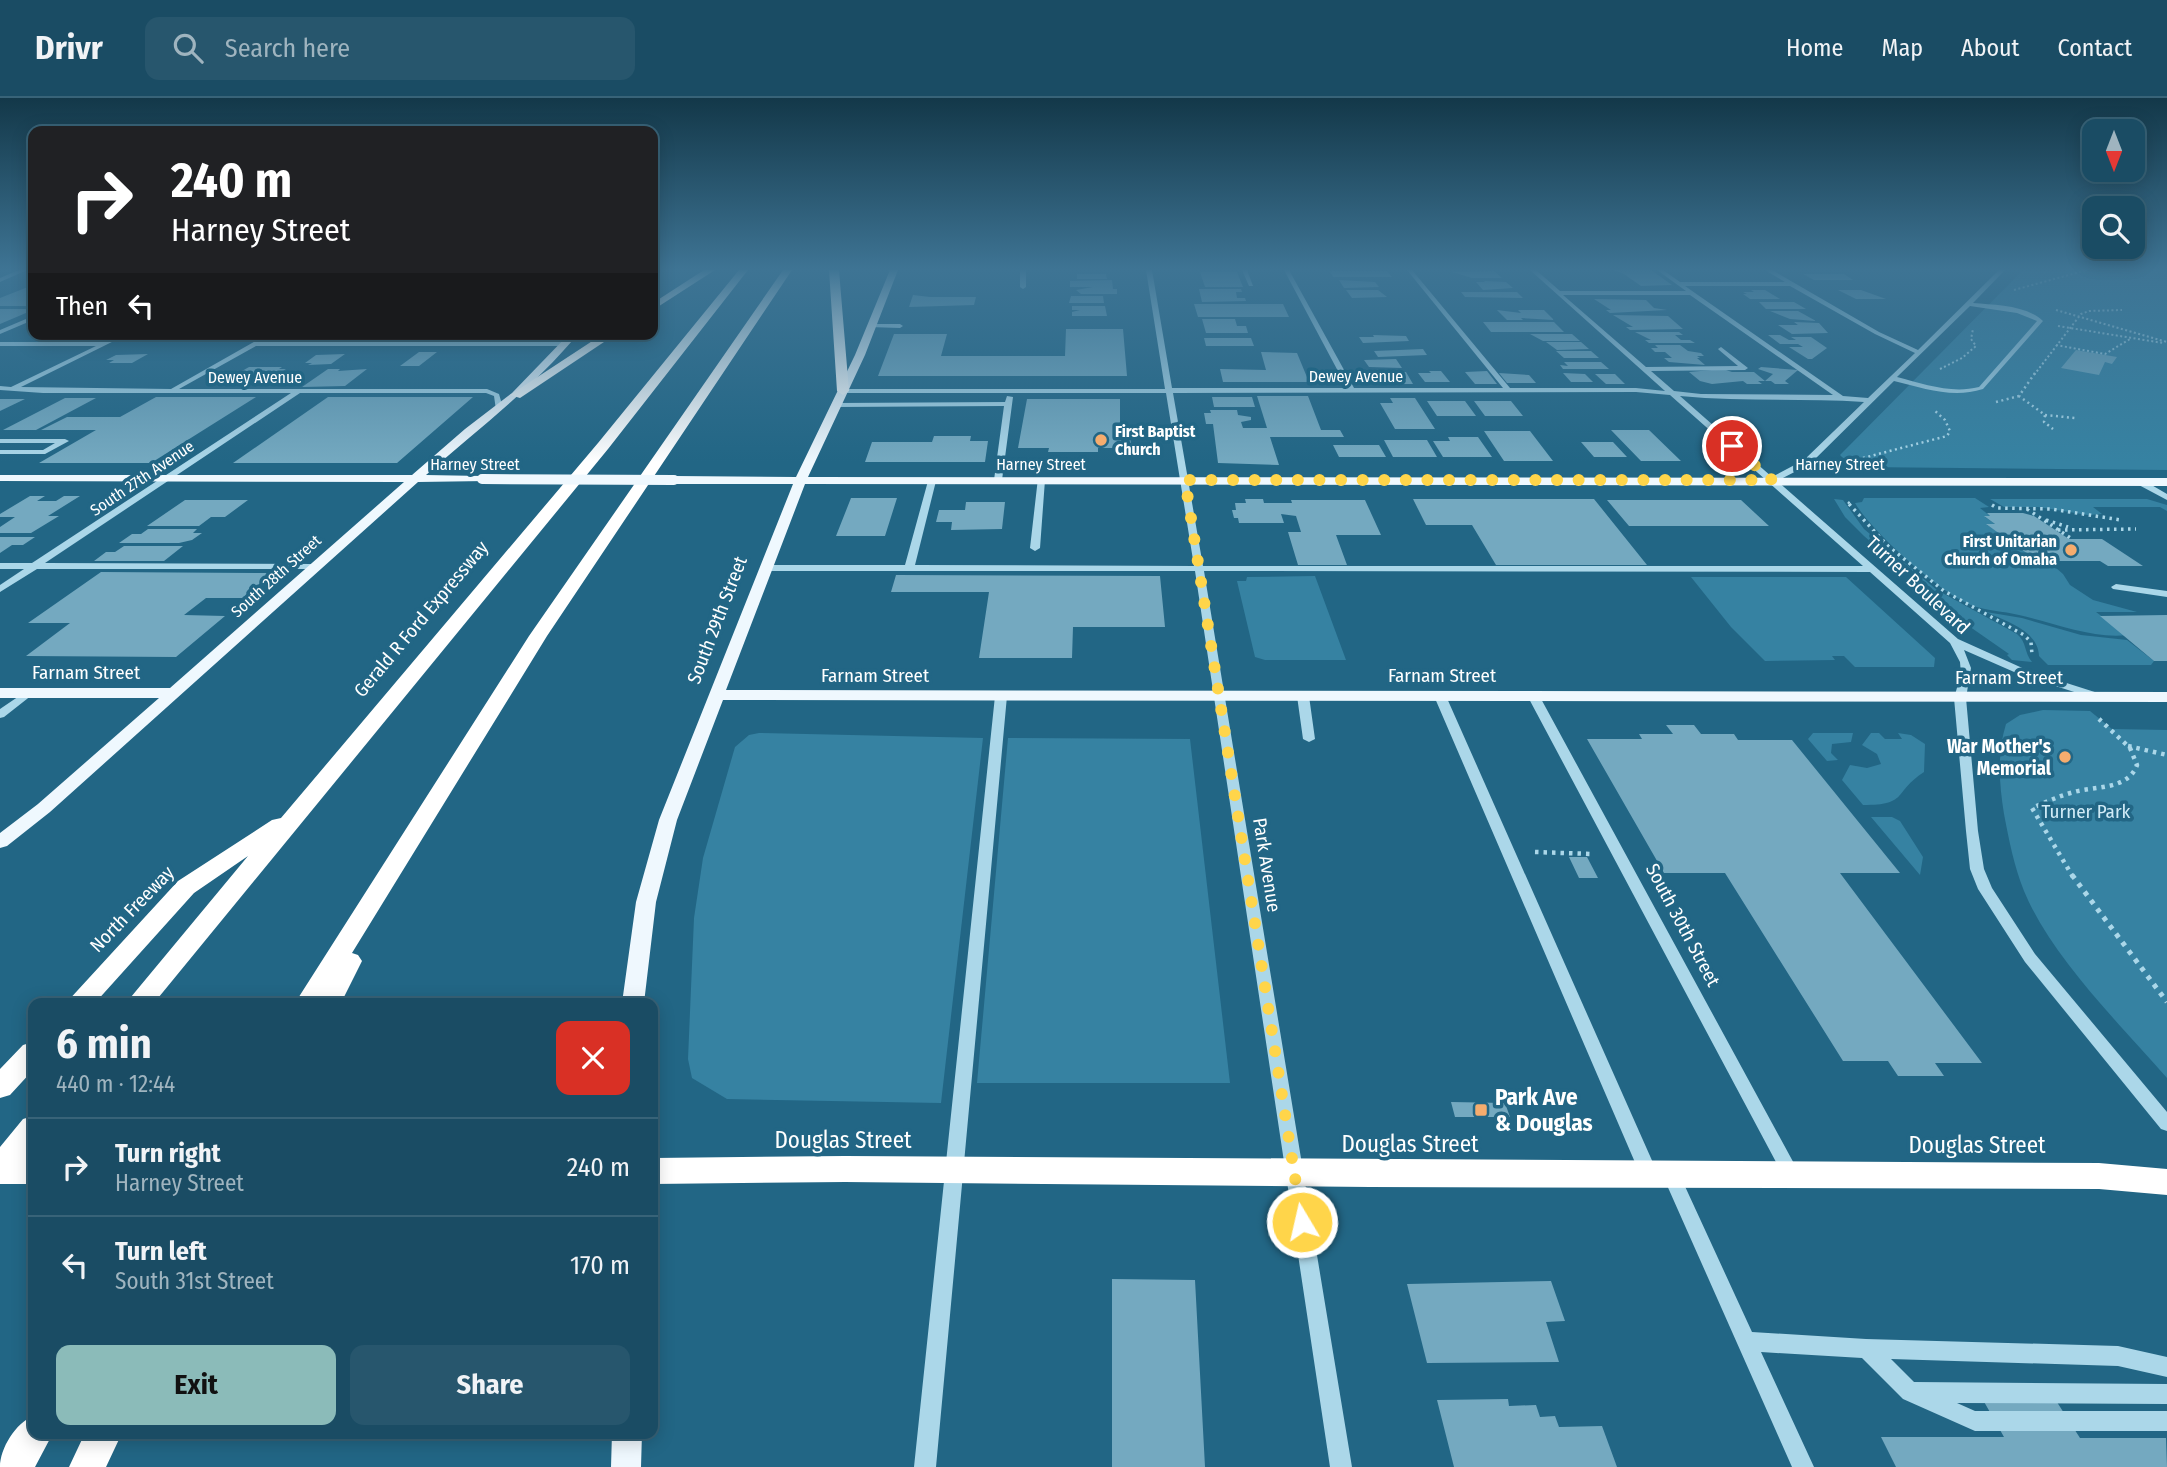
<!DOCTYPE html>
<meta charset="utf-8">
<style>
:root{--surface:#1a4c64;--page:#27566d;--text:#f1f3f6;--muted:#9fb4bf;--line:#386378;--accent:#8bbbb9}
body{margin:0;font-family:"Fira Sans Condensed",sans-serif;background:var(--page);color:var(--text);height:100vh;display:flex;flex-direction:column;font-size:26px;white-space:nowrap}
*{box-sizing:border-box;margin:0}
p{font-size:23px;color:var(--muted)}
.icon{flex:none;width:38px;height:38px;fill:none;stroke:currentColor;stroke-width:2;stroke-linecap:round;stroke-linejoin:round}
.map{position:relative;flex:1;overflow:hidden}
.side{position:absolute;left:28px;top:900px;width:630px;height:441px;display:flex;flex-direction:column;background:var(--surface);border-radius:14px;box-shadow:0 4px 18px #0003,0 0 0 2px var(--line)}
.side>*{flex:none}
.guide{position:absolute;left:28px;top:28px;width:630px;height:214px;border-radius:14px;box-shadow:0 4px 18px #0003,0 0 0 2px var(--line);background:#202124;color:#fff;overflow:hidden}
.needle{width:46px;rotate:180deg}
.tools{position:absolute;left:2082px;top:21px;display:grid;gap:14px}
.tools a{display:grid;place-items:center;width:63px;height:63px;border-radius:14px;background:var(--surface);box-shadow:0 4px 18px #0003,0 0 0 2px var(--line);font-size:35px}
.pin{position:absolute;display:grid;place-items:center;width:60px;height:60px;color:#fff;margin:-30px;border:4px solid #fff;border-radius:50%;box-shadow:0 2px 7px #0007}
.me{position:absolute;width:77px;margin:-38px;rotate:351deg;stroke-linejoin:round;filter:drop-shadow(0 0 5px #0008)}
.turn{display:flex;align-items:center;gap:24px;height:147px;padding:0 28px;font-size:32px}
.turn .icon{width:91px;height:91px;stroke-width:2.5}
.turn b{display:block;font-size:49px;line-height:60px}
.then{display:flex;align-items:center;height:66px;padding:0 28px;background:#0003;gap:14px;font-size:26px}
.round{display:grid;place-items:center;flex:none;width:74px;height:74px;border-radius:14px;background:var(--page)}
.head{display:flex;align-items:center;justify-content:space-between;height:119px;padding:0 28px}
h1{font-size:42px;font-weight:700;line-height:52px}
.cta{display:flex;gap:14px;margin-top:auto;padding:14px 28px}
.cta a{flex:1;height:80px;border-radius:14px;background:var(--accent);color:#111;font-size:28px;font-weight:700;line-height:80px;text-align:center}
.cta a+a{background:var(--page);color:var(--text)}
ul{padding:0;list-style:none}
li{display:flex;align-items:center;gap:21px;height:98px;padding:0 28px;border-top:2px solid var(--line)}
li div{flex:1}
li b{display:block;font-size:26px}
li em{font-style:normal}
header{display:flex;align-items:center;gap:42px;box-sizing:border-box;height:98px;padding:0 35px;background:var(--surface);border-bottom:2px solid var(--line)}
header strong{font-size:33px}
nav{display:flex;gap:38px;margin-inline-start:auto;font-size:24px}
.search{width:490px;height:63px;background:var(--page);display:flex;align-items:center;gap:18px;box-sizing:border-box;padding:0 24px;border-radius:14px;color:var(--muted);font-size:26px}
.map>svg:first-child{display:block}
.green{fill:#3682a2}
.building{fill:#74a9c0}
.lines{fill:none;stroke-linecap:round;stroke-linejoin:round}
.path-far4{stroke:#abd7e9;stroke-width:2;stroke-dasharray:2 2.5;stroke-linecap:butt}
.path-far3{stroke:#abd7e9;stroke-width:2.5;stroke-dasharray:2 3.5;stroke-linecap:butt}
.path-far2{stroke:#abd7e9;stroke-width:3.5;stroke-dasharray:2.5 4.5;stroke-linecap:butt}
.path-far1{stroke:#abd7e9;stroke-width:4.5;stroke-dasharray:3.5 5;stroke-linecap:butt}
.path{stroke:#abd7e9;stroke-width:5;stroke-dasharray:4.5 6;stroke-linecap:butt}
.minor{fill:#abd7e9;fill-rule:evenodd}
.major{fill:#eff8fe;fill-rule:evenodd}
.highway{fill:#fff;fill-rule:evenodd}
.major-bridge{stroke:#eff8fe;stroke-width:10}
.route{stroke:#ffd54a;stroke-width:12;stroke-dasharray:0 21.6}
.poi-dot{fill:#f5ac6e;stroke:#226685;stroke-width:2.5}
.labels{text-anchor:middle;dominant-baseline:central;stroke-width:7;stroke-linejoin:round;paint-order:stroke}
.far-street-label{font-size:16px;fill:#fff;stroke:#226685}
.far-poi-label{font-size:16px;font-weight:bold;fill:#fff;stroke:#226685;text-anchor:start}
.street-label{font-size:19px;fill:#fff;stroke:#226685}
.poi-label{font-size:19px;font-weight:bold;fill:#fff;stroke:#226685;text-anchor:end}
.park-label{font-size:19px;fill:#d0ebf7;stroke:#226685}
.near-poi-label{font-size:23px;font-weight:bold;fill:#fff;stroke:#226685;text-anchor:start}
.near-street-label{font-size:23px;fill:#fff;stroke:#226685}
</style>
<header>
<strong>Drivr</strong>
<div class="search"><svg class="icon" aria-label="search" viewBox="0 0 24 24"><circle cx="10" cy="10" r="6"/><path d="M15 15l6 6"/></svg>Search here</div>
<nav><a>Home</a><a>Map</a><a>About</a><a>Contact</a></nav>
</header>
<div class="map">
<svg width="2167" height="1369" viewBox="0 0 2167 1369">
<rect width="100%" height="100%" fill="#226685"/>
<path class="green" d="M2167 172V372L1861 369 1845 362 1840 357 2022 173Z
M1864 400H1975L1989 409 1980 410 1990 418 1985 419 1995 426 1987 427 2048 463 2063 476 2070 487 2093 502 2137 514H2096L2127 537C2093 541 2054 525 2019 517 2003 513 1986 513 1971 507 1940 495 1872 434 1855 405L1862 404Z
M1834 401 1843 402 1864 431 1937 492 2017 536C2027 544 2024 555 2032 564L2012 562 2007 557 2009 556 1963 524 1864 438 1845 419Z
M1990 401H2147L2167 407V413L2160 409H2093L2102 416 2088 417 2038 409H2004Z
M1315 478 1346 562H1265L1255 559 1237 483H1246L1247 479Z
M1691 479H1846L1935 560 1934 569H1855L1844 558H1832L1835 562 1765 563 1731 529Z
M1986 514 2022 520 2081 537 2127 542 2154 563 2151 567H2048L2039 558C2038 532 2005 523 1986 514Z
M2043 612 2090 613 2112 631 2167 632V980C2120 926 2051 859 2024 793 2014 768 2009 742 2004 716 1999 685 1997 655 2006 626L2020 617Z
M759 635 983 640 941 1005 727 1001 692 980 688 961 694 820 703 760 735 649 749 637Z
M1813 635H1853L1851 644 1832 646 1831 655 1838 662 1827 663 1808 641Z
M1871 635H1879L1885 641H1902L1898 635 1911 637 1925 646 1924 674C1892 695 1909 707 1863 707L1842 682 1850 667 1867 670 1881 666 1877 656 1862 647Z
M1008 640 1190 641 1230 985H977Z
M1871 719H1892L1900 723 1923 759 1920 777Z"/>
<path class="building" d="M1614 172H1651L1672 187 1641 188 1624 176Z
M1330 173H1387L1392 179H1333Z
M1494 173 1502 180H1472L1452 174Z
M1200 174H1237L1243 189H1205Z
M1077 176H1106L1107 181H1077Z
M1803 176H1844L1853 182H1814Z
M1112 182 1113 191H1117V196H1081L1076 192 1093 189H1070V183Z
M1339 182 1375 184 1379 189 1344 190Z
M1484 183 1506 184 1513 190 1483 192 1476 184H1485Z
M33 187V208H0V200Z
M1199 191H1241L1242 194H1236L1237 200H1245L1246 203 1202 204Z
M1346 192H1378L1387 199 1352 200Z
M1751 192H1765L1780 201H1750L1743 196H1747L1743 194H1754Z
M1838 192H1861L1886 201H1856Z
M1461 194H1517L1523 200 1465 199Z
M913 197 930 199H976L974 207 909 209Z
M1071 198H1103L1104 205H1069Z
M1594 201 1646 202 1654 210 1667 212 1610 215 1606 212H1611Z
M1759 204H1794L1806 211H1766Z
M1194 206H1283L1289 219H1198Z
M1072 208H1105L1107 218H1072V214L1080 212H1072Z
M0 211H33V212L0 226Z
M1497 212 1521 215 1518 212H1544L1554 222 1521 220 1523 222H1507Z
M1770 213H1798L1816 223 1790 221Z
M1613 217 1668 218 1683 231 1630 232 1626 229H1633Z
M1202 221H1235L1237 228H1246L1248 235H1206Z
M1483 224H1554L1564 234H1491Z
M1794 224 1819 225 1828 235 1792 236 1778 227H1798Z
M1066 231H1123L1127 278H878L894 236H947L941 258H1065Z
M1635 234H1679L1683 237H1675L1681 242H1690L1695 245H1649L1645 242H1651Z
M295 236H322L315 241H287Z
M1530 236H1572L1580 243H1543Z
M1373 237 1406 238 1409 243 1363 245 1359 239H1374Z
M1768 237H1780L1789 242H1796L1791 239H1811L1827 250 1812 261H1808L1789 249H1803L1798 246H1780Z
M1204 240H1251L1254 248H1206Z
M1546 244H1581L1589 251 1557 252Z
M1655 247H1680L1688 253 1701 255 1704 258H1697L1700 260H1697L1705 267 1669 264 1664 260H1672L1665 254H1655L1651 250H1658Z
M1423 251 1427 257 1378 259 1374 253Z
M2076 252 2117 259 2112 266 2105 264 2099 277 2061 270Z
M1556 253H1591L1599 260H1564Z
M419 254H437L419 268H400Z
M1261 254 1297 255 1309 284H1223L1220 271 1266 272Z
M148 256 132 265H109L114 262H106L116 257Z
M345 256 331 266 308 267 312 265H305L316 257Z
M1396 261 1402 270 1369 269 1364 262Z
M1564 264H1601L1609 271H1563L1560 267 1568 268Z
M249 269H282L279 271H286L276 277H235Z
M1761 269 1798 272 1785 283 1789 286H1775L1771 283H1758L1762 286H1747L1743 283 1712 286 1700 283 1689 274 1723 271 1732 274H1754L1765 283 1773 276 1758 271Z
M328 271H340L338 273 367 271 345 288 302 289Z
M1429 273H1441L1450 284H1425L1418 275H1431Z
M1487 273 1497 286H1475L1465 274Z
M1382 274H1406L1413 286H1389Z
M1499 275 1529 277 1536 285H1507Z
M1563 275 1585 276 1593 284H1571Z
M1595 276H1615L1625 286H1606Z
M1257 298H1308L1321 332H1340L1344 339H1270L1279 367 1218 365 1213 326H1206L1204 315H1211L1210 312H1237L1238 317 1251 319V322L1241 324 1243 330H1267Z
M156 299H256L151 365H39L96 332H41L67 319H120Z
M328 299H473L397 365H233Z
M1212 299H1252L1255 309H1214Z
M65 300H96L36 332H3Z
M1390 300H1415L1435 331H1395L1380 305H1393Z
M0 301H25L0 313Z
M1027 301H1120V334H1130L1131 350H1098V354H1048L1049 350H1018Z
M1427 303H1465L1476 318H1437Z
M1474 303H1511L1523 318H1485Z
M1611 332H1649L1681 363H1641Z
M1484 333H1530L1553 363H1504Z
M934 338H971L970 343H988L985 364H865L872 344H932Z
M1448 339H1478L1492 359H1443L1433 343H1450Z
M1384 342H1427L1437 359H1393Z
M1581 344H1613L1627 359H1594Z
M1333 347H1379L1386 359H1339Z
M30 398H45L37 403H56L64 398H80L48 418H59L31 435H0V429L15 419H0V416Z
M851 400H897L885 438H836Z
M1245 401H1263L1264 405H1292L1291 402H1365L1381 437H1336L1347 467H1298L1288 434H1301L1296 418 1281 416 1284 425H1239L1238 420H1234L1232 412H1236L1235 405H1246Z
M1413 401H1594L1647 467H1496L1472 427H1426Z
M185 402H248L225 419H211L199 428H147Z
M1607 402H1741L1769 428H1629Z
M966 404H1005L1002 431 951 432 952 424H936L939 412H965Z
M1987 415H2023L2034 418 2069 441H2102L2143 468H2108L2100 463H2038L1986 426H1995L1984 418H1990Z
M148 431H197L193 435H202L192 442 179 445H119L132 436H141Z
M0 439H35L23 447H12L0 455Z
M124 448H183L164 463H94L106 454H115Z
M101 474 272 475 243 500H206L184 517 225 518 176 559 26 558 70 525H28Z
M896 477 1160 478 1165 529H1073L1072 560H979L989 494H891Z
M2167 517V563H2154L2100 518Z
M1666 627H1694L1701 636H1734L1738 642H1792L1900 775H1840L1982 965H1935L1944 978H1898L1888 963H1843L1725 775H1664L1587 641H1642L1639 636H1673Z
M1569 759H1587L1598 780H1579Z
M1451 1004 1505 1005 1510 1019H1455Z
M1112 1181 1195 1182 1205 1369H1112Z
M1551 1183 1565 1223 1546 1224 1559 1264 1427 1265 1407 1186Z
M1974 1286 2046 1287 2080 1340H2166L2167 1369H1896L1881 1339H2004Z
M1508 1301 1509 1308 1536 1307 1540 1319 1555 1318 1559 1329 1602 1328 1617 1369H1454L1437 1302Z"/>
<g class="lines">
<path class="path-far4" d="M2014 192 2087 172
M2056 212 2167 244
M2058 228 2163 245
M2056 247 2105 256 2130 241
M1940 271 1962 260 1976 248 1971 241 1973 231
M2034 277 2081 216 2089 213 2122 212"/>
<path class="path-far3" d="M2035 275 2019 298 2045 317 2044 324 2053 331
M1996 304 2019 298
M2045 317 2075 320
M1863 360 1947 338 1950 333 1945 322 1934 312
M1848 404 1851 407"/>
<path class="path-far2" d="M1849 406 1888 448 1944 493 2024 537 2031 544 2032 557
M1992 407 1997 410 2051 411 2121 422
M2027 411 2072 441
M2046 422 2068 429
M2058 432 2136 431"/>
<path class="path-far1" d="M2128 648 2167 657
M1535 754 1593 756
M2073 779 2032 710C2046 704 2059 698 2074 694 2095 688 2128 692 2137 667L2130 650 2099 621"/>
<path class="path" d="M2072 777 2167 904"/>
<path class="minor" d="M19 172H27L0 184V180Z
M1020 172H1026V189L1023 191 1020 189Z
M1146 172H1152L1172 290H1347L1284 172H1289L1354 290H1503L1407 172H1412L1510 290H1636L1665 293 1530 172H1536L1560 193H1686L1657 172H1663L1680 184H1785L1765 172H1772L1879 234 1918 252 1999 172H2005L1973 205C1995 207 2026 207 2043 223L1983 291C1952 301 1924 290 1894 283L1810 366 1777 383 1958 541 2029 573 2101 596 2103 598 2097 601 2093 600 2021 577 1964 552 1971 570 1966 600 1978 733 1984 771 1992 790 2035 856 2167 1014V1033L2161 1031 2025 864 1978 791 1970 771 1966 733 1954 600 1961 576 1960 564 1950 545 1870 474 1204 473 1352 1369H1330L1195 473H767L762 470 767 467H905L928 383 932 381 936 383 915 467 1194 468 1166 295H843L840 293 843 291H1165ZM1685 188H1790L1875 236 1915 255 1868 300 1843 298ZM1563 197H1690L1833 297 1701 296 1674 293 1651 273 1745 272 1748 270 1721 249 1718 251 1719 252 1738 268 1646 269ZM1970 208 2017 215 2037 223 1979 289C1951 296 1924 286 1897 279ZM1636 294 1670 297 1863 468H1203L1173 295ZM1680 298C1741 304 1803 300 1864 304L1804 362 1772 379Z
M1242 172H1247L1253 188H1249Z
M33 218V222L0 236V232Z
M871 226H900L903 228 900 230 869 229Z
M120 236H128L21 289 171 291 268 236H276L263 244H564L567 246 564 248H256L179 291H487L499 296 503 310 496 312 494 298 486 295H300L45 465 314 466 317 467V471H37L0 494V487L24 471H0V465H32L291 295H43L0 292V288L11 289 96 248H0V244H103Z
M1007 298 1013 299 1002 382 998 384 994 382 1004 308 836 309 832 307 836 305 1005 304Z
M0 341H65L69 343 45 356H0V352H43L55 345H0Z
M1038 380 1045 382 1040 450 1035 453 1030 450Z
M2137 382H2143L2167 396V402L2137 386Z
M2116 486 2167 493V499L2113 491 2111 489Z
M28 592 34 595 32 597 4 619 0 620V611Z
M1001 595 1007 598 936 1369H914L995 598Z
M1303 595 1309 598 1315 641 1309 644 1303 641 1297 598Z
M1440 595 1446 598 1658 1076 1655 1081 1649 1084 1643 1081 1640 1076 1434 598Z
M1534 596 1540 599 1797 1071 1800 1076 1797 1081 1791 1084 1785 1081 1528 599Z
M1671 1068 1677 1071 1752 1234 1866 1241 2118 1248 2167 1259V1279L2118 1268 1891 1261 1914 1284 2167 1286V1306L1957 1305 1975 1313H2167V1333H1975L1903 1301 1862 1260 1761 1254 1814 1369H1792L1662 1076 1665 1071Z"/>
<path class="major" d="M890 172H898L865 257 808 379 2167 380V388L805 386 726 592 2167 594V604L723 602 677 722 656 804 644 905H622L636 804 659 722 793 386H674L668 382 674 378 796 379 855 257Z
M569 236H578C533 290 478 331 426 377L482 378 488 381 486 383 418 384 50 714 7 748 0 750V735L38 706 159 600H0V590H170L404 384 0 383V377H412L465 331 512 295Z
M612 1335H642L641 1369H611Z"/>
<path class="highway" d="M704 172H715L653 212V205Z
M739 172H748L608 351 154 905H126L248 758 194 795 95 905H66L178 783 272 722 281 720 598 345Z
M783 172H792L547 538 352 855 358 857 362 863 341 905H295L529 538Z
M829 172H839L849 293 843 297 837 293Z
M603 236H616L520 300 510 297Z
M33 944V972L10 997 0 1000V971L23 947Z
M33 1018V1051L26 1060H33V1086H0V1049L23 1021Z
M845 1058 2099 1065 2167 1071V1097L2099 1091 1370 1089 845 1084 653 1086V1060Z
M33 1318V1335H53L35 1369H0C0 1350 16 1325 33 1318Z
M85 1335H122L106 1369H69Z"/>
<path class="major-bridge" d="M482 381 674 382"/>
</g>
<linearGradient id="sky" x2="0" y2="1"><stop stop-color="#133849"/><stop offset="0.47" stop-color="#3e7494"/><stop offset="1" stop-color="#3e7494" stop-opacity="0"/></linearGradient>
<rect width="2167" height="364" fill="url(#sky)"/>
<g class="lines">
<path class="route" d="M1302 1124 1185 382H1772L1732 348"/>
</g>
<g class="poi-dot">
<circle cx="1101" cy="342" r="7"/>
<circle cx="2071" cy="452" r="7"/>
<circle cx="2065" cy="659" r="7"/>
<rect x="1474" y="1005" width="14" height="14" rx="3.5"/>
</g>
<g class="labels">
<g class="far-street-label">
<text x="1356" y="278">Dewey Avenue</text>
<text x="255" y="279">Dewey Avenue</text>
<text x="475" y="366">Harney Street</text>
<text x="1041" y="366">Harney Street</text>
<text x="1840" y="366">Harney Street</text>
<text transform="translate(142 380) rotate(-34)">South 27th Avenue</text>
<text transform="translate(276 478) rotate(-42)">South 28th Street</text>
</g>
<g class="far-poi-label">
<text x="1115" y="333">First Baptist<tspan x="1115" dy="18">Church</tspan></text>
<text x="2057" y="443" text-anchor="end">First Unitarian<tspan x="2057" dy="18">Church of Omaha</tspan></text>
</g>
<g class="street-label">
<text transform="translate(1918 487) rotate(43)">Turner Boulevard</text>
<text transform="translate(421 521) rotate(-50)">Gerald R Ford Expressway</text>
<text transform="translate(717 522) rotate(-69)">South 29th Street</text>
<text x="86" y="574">Farnam Street</text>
<text x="875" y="577">Farnam Street</text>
<text x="1442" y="577">Farnam Street</text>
<text x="2009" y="579">Farnam Street</text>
<text transform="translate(1267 767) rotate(81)">Park Avenue</text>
<text transform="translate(132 811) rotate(-46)">North Freeway</text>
<text transform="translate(1683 827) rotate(62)">South 30th Street</text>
</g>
<g class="poi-label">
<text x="2051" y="648">War Mother's<tspan x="2051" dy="22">Memorial</tspan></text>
</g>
<g class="park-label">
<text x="2086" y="713">Turner Park</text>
</g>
<g class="near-poi-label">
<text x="1495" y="999">Park Ave<tspan x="1495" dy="26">&amp; Douglas</tspan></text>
</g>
<g class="near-street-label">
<text x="843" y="1042">Douglas Street</text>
<text x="1410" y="1046">Douglas Street</text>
<text x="1977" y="1047">Douglas Street</text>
</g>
</g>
</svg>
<div class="tools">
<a><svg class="needle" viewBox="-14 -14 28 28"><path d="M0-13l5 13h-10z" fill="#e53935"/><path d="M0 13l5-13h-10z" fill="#9fb4bf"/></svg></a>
<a><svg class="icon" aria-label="search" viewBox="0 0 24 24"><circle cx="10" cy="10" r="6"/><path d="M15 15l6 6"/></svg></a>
</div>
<div class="pin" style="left:1732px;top:348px;background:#d93025"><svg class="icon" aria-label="arrive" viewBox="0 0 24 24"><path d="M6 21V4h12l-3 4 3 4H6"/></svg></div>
<svg class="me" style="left:1302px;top:1124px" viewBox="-20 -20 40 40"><circle r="17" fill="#ffd54a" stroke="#fff" stroke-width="3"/><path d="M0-11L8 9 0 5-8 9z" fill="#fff"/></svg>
<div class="guide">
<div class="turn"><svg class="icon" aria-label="right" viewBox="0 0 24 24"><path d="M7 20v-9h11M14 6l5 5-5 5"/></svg><div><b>240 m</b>Harney Street</div></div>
<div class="then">Then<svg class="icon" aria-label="left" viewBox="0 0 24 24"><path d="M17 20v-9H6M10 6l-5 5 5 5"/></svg></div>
</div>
<section class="side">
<div class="head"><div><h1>6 min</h1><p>440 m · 12:44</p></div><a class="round" style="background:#d93025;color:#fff"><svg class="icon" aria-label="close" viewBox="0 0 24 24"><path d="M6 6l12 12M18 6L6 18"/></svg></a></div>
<ul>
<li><svg class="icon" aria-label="right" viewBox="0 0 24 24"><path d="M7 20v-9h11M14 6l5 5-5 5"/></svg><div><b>Turn right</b><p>Harney Street</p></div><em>240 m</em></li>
<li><svg class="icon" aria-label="left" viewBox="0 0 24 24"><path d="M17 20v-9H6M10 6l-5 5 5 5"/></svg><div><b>Turn left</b><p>South 31st Street</p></div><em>170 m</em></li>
</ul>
<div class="cta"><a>Exit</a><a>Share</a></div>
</section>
</div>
